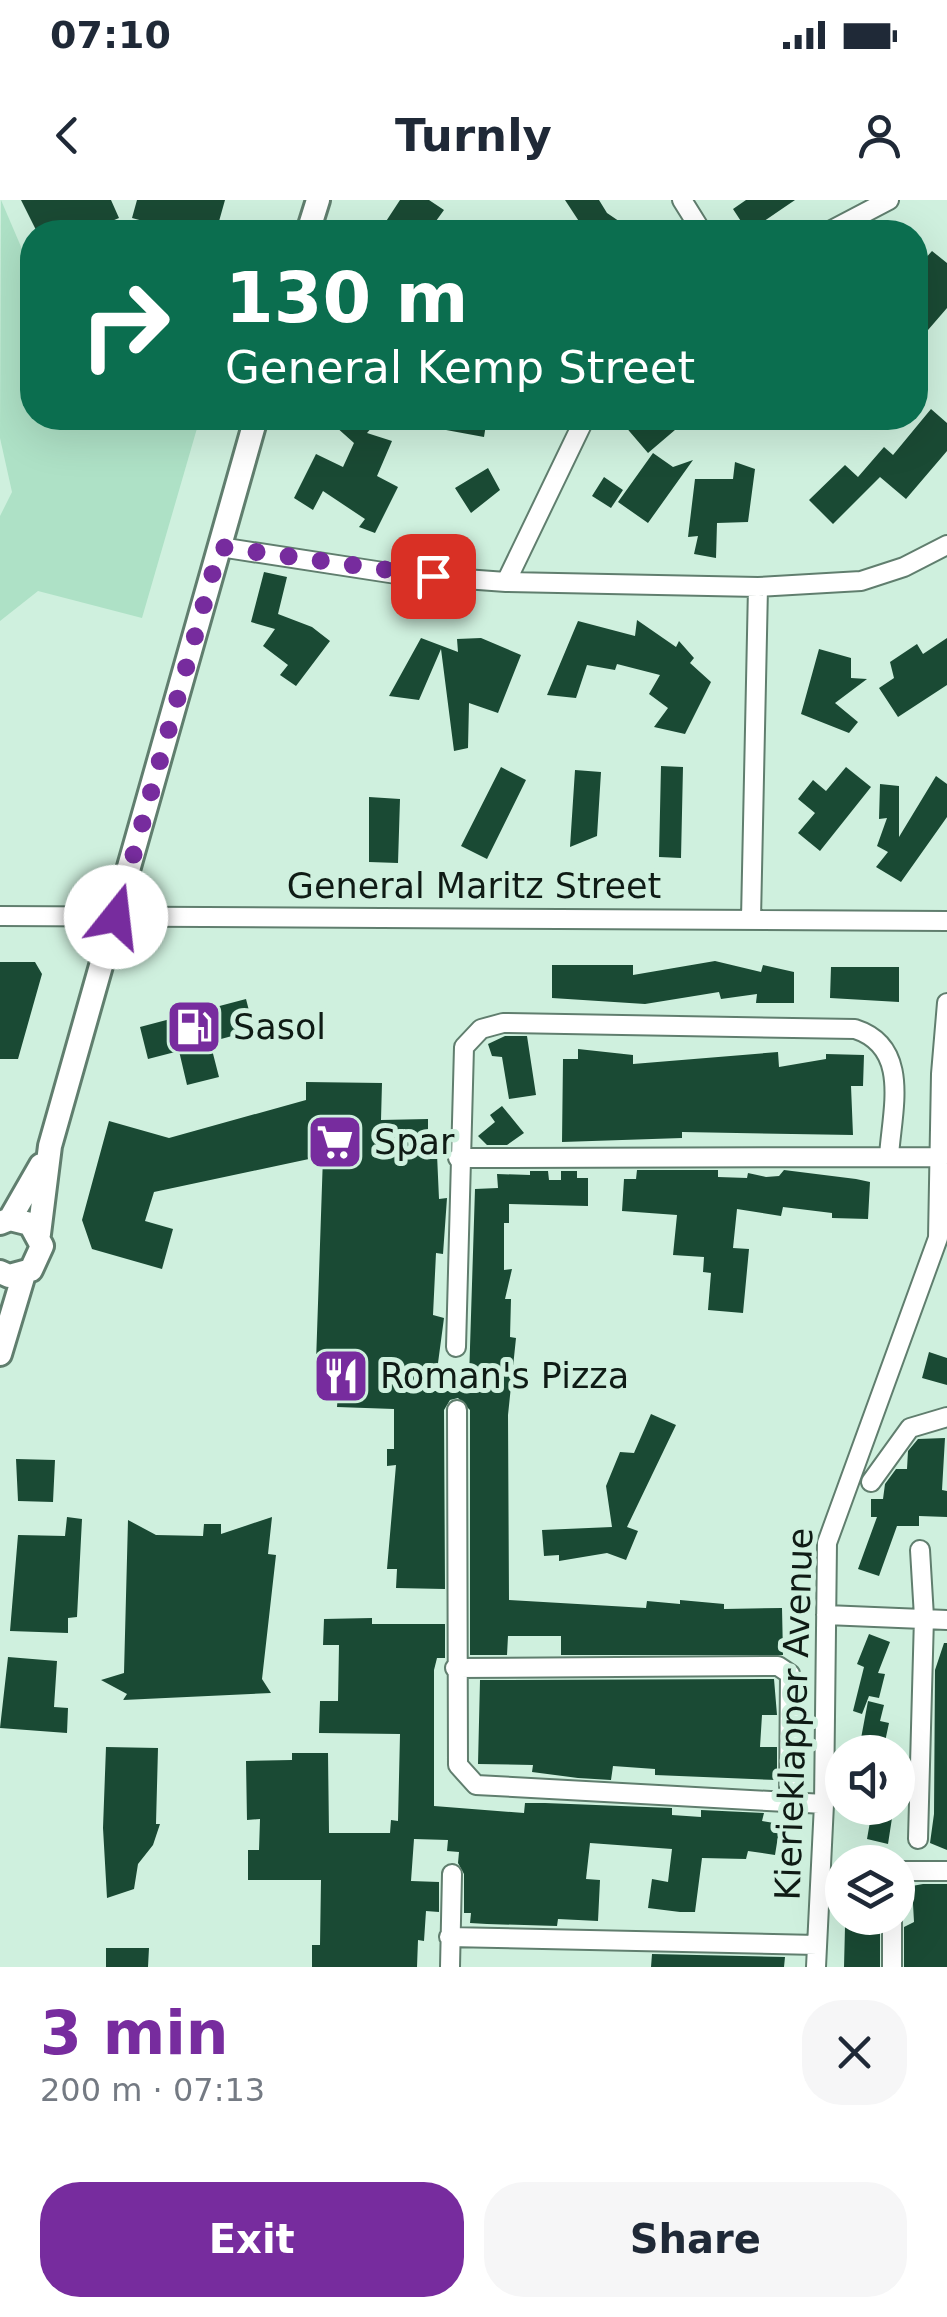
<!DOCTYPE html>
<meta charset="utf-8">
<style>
:root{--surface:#fff;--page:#f6f6f7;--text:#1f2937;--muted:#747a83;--accent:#772c9e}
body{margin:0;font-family:"DejaVu Sans",sans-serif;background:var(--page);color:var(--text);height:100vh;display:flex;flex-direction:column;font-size:38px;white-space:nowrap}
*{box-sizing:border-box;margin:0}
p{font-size:32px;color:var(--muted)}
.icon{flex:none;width:55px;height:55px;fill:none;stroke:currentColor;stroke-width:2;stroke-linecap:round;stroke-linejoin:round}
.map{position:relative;height:1767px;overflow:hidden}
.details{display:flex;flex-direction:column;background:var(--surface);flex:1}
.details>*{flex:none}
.top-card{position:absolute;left:20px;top:20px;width:908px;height:210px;border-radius:40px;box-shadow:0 10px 40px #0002;background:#0b6e4f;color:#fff;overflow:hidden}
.tools{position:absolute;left:825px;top:1535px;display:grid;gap:20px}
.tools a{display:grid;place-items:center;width:90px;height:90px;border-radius:50%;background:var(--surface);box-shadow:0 10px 40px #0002;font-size:50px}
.pin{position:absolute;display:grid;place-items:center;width:85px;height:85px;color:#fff;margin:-42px;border-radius:20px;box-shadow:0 5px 15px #0006}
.me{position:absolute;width:110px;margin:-55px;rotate:16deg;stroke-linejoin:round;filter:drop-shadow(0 0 8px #0008)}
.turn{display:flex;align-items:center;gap:35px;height:210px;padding:0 40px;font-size:45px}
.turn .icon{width:130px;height:130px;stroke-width:2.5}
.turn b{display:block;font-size:70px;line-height:85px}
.round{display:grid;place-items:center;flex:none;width:105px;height:105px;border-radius:40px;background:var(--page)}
.head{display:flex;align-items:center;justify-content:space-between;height:170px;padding:0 40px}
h1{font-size:60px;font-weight:700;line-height:75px;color:var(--accent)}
.cta{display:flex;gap:20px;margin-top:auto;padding:20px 40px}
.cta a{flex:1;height:115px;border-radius:40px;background:var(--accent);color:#fff;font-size:40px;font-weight:700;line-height:115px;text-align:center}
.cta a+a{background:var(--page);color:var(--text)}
.status{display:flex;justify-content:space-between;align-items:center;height:70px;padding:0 50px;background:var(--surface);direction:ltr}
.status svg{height:28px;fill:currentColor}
header{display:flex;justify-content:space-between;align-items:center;height:130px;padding:0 40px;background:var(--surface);font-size:45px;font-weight:700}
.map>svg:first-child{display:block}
.green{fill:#aee1c6}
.building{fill:#1a4a34}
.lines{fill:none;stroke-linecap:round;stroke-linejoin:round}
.minor-casing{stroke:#607e6e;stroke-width:22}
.tertiary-casing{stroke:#607e6e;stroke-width:28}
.minor{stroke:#fff;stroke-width:18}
.tertiary{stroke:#fff;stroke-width:22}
.route{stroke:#772c9e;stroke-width:18;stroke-dasharray:0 32.4}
.labels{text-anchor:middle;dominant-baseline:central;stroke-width:10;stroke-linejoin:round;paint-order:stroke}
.street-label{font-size:35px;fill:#0f1b15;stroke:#cff0de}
.poi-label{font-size:35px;fill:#0f1b15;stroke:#cff0de;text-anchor:start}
</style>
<div class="status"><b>07:10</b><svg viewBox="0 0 49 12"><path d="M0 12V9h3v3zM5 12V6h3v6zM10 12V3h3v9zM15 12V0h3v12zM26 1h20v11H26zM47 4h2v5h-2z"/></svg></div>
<header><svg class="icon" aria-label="back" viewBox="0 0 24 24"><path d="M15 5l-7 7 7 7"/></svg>Turnly<svg class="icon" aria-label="person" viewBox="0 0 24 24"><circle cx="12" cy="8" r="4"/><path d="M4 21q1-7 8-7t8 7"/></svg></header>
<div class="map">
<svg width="947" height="1767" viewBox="0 0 947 1767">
<rect width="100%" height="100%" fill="#cff0de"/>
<path class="green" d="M1 0 25 56 32 54V218H200L142 418 38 391 0 421V316L12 292 0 238Z"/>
<path class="building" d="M21 0H111L119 18 86 32H37Z
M137 0H225L216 32H184L132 18Z
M400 0H429L444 10 428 32H379Z
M565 0H599L607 13 635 32H586Z
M746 0H795L748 32 733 9Z
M932 51 947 63V108L928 130 915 119V70Z
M931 209 947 223V251L906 299 880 277 833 324 809 300 845 265 858 277 884 247 893 255Z
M326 218H380L367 233 392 241 377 276 398 287 375 333 359 327 365 319 323 291 313 310 294 298 316 254 343 267 354 243Z
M435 218H487L484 237 446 230 448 224Z
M618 218H689L648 253Z
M653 253 673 267 693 260 648 323 618 302Z
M735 262 755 269 748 322 717 323 716 358 694 354 698 336 688 337 695 279H733Z
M488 268 500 290 471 313 455 288Z
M604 277 623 290 611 308 592 296Z
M264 372 287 377 278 414 312 427 330 441 296 486 280 475 288 465 263 446 275 429 251 422Z
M637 420 676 447 679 441 694 458 690 463 711 482 685 534 654 527 668 508 649 494 660 475 617 464 615 470 587 465 576 498 547 495 578 421 635 436Z
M421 438 458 452 457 439 481 438 521 455 498 513 469 503 468 548 454 551 441 449 419 500 389 496Z
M947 438V485L898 517 879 488 894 478 890 462 917 444 923 454Z
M819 449 851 458V478L867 479 835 503 858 522 849 533 801 514Z
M661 566 683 567 681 658 659 657Z
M501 567 526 580 487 659 461 646Z
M846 567 871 587 820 651 798 633 815 613 798 599 813 580 826 591Z
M575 570 601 572 597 636 570 647Z
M936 576 947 584V617L901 682 876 667 888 652 877 646 887 618 879 619 880 584 899 586V637Z
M369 597 400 599 398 663 369 662Z
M715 761 761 772 763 765 794 772V803H756L757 794 721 799 719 792 645 804 552 798V765H633V775Z
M0 762H35L42 774 18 859H0Z
M831 767H899V802L830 798Z
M246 799 254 830 210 842 219 877 187 885 179 851 148 859 140 827Z
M505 836H527L536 895 509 899 502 857 492 856 488 844Z
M578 849 633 855V864L778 852 779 867 826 859V854L864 855 863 886H851L853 935 682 932V938L562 942 563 859H578Z
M306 882 382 883 381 920 428 919V932H436L439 999 447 998 443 1054 436 1053 433 1115 444 1118 436 1178 469 1179 475 989 498 988 497 974 530 975V971H548L549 980H561V971H577V978H588V1006L509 1004V1023H504V1070L512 1069 505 1099H511L510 1137 516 1138 508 1215 509 1400 646 1408 647 1401 680 1404V1400L724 1404V1409L782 1408 783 1455H561V1436H508L507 1455H470V1210L458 1198 450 1200 444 1210 445 1389 396 1388 397 1369H387L396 1265 387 1266V1249H394V1209L337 1207 338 1193 315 1192 323 956 154 992 145 1021 173 1029 162 1069 92 1049 82 1020 109 921 169 938 306 900Z
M502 906 524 933 507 945H487L478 936 495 922 490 915Z
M637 970H718V977L747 978 748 973 766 977 779 976 784 970 856 979 870 982 868 1019 832 1018V1013L783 1007 781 1016 737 1009 733 1048 749 1049 743 1113 708 1110 711 1073 703 1072 704 1057 673 1055 677 1015 622 1011 624 979H636Z
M929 1152 947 1158V1185L922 1178Z
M651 1214 676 1225 627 1327 638 1331 626 1360 607 1353 559 1361V1355L544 1356 542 1330 612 1327 606 1286 620 1252 634 1253Z
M945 1238 942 1290 947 1291V1317L919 1316V1326H897L879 1376 858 1369 877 1317H871V1299H883L885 1284 896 1269H907L908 1251 918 1239Z
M16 1259 55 1260 53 1302 18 1301Z
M67 1317 82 1319 77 1417 68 1418V1433L10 1431 18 1335 65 1336Z
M272 1317 268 1354 276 1355 262 1479 271 1493 123 1500 127 1494 101 1480 124 1473 128 1320 156 1335 203 1336 204 1324H221V1334Z
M372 1418V1424H445V1458H437L434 1470V1606L524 1613 525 1603H545L672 1608V1615L701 1617V1610L764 1613 762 1621 780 1624 775 1655 748 1651 746 1659 702 1658 695 1712H680L648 1708 652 1679 668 1682 672 1649 590 1643 586 1679 600 1680 598 1721 558 1719 557 1726 487 1724 470 1723 471 1713H464V1674L458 1663 459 1652 447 1651 448 1640 414 1639 411 1681 439 1682V1712L426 1711 424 1741 418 1740 417 1767H312V1745H320L321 1680H248V1650H259L260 1619 247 1620 246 1561 292 1560V1553H328L329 1633H390L391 1620 398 1621 400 1534 319 1533 320 1501H338L339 1445H323L324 1419Z
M869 1434 890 1442 878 1473 885 1474 879 1498 869 1496 862 1514 853 1511 864 1467 857 1464Z
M944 1443H947V1650L930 1643 934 1614 935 1470Z
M8 1457 57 1461 54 1507 68 1508 67 1533 0 1528Z
M774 1479 777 1515H762L760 1547H777V1580L655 1575V1569L613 1566 611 1580 578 1578 532 1572 533 1565 478 1564 480 1480Z
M868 1501 884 1505 880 1521 889 1523 883 1551 859 1549Z
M106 1547 158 1548 156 1624H160L153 1645 138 1664 134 1689 107 1698 103 1628Z
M871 1616 892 1618 888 1644 867 1639Z
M923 1684H947V1767H904V1727L914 1722 912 1686Z
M845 1727H880V1767H844Z
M106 1748H149L148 1767H106Z
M652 1754 785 1757 784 1767H651Z"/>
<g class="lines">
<g class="minor-casing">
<path id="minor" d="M682 0 702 32
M828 32 889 0
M220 347 396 374 506 382 758 387 861 381 904 367 947 345
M506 382 585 218
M0 716 947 721
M751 719 758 387
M458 958 941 957
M456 1147 464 847 481 829 503 823 855 829C911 847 892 910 889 956
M457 1210 458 1565 476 1585 824 1604
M871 1282 910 1228 947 1217
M826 1415 947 1420
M455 1468 778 1466 790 1474 789 1602
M918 1639 924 1417 920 1350
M898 1671H947
M449 1737 817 1745
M450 1767 452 1674
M816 1767 824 1604 827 1343 938 1038 941 874 947 803
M892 1767V1718"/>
</g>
<g class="tertiary-casing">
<path id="tertiary" d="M308 32 318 0
M10 1019 41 965
M0 1023 10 1019 30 1024 42 1046 31 1070 9 1076 0 1072
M39 1034 50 946 256 218
M0 1154 24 1074"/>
</g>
<use href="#minor" class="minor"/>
<use href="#tertiary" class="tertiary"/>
</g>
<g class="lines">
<path class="route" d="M116 717 220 347 433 376"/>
</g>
<defs>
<g id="fuel-square" transform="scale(2.875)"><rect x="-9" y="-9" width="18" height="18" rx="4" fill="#772c9e" stroke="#cff0de"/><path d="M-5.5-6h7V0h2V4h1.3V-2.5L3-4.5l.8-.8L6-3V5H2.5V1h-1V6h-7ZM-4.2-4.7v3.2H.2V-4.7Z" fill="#fff"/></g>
<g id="supermarket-square" transform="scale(2.875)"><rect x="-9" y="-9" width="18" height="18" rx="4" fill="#772c9e" stroke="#cff0de"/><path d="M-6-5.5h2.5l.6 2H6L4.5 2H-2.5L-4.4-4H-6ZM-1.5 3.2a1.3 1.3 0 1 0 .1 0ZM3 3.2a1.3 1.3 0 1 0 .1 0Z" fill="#fff"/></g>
<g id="restaurant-square" transform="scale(2.875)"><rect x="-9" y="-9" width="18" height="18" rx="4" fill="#772c9e" stroke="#cff0de"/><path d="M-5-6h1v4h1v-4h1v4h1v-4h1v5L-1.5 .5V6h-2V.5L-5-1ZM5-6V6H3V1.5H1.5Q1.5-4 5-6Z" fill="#fff"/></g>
</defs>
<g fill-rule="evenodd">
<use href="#fuel-square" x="194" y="827"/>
<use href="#supermarket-square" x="335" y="942"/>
<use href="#restaurant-square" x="341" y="1176"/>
</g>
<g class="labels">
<g class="street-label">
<text x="474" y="686">General Maritz Street</text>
<text transform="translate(794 1514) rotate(-88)">Kierieklapper Avenue</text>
</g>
<g class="poi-label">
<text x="233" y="827">Sasol</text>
<text x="374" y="942">Spar</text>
<text x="380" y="1176">Roman's Pizza</text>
</g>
</g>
</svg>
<div class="tools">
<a><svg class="icon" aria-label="sound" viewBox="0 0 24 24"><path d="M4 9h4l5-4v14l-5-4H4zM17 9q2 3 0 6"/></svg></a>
<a><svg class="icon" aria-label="layers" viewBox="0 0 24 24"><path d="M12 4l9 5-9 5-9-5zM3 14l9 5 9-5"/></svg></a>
</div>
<div class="pin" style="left:433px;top:376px;background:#d93025"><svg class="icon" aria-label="arrive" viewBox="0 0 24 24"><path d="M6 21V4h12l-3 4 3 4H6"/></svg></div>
<svg class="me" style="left:116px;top:717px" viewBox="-20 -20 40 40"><circle r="19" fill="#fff"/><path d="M0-13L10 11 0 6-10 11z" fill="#772c9e"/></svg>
<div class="top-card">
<div class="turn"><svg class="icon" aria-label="right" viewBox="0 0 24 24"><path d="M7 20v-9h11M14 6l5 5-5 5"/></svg><div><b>130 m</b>General Kemp Street</div></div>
</div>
</div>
<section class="details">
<div class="head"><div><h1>3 min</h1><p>200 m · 07:13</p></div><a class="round"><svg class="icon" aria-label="close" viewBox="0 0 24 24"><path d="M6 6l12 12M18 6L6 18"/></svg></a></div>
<div class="cta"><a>Exit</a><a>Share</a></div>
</section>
